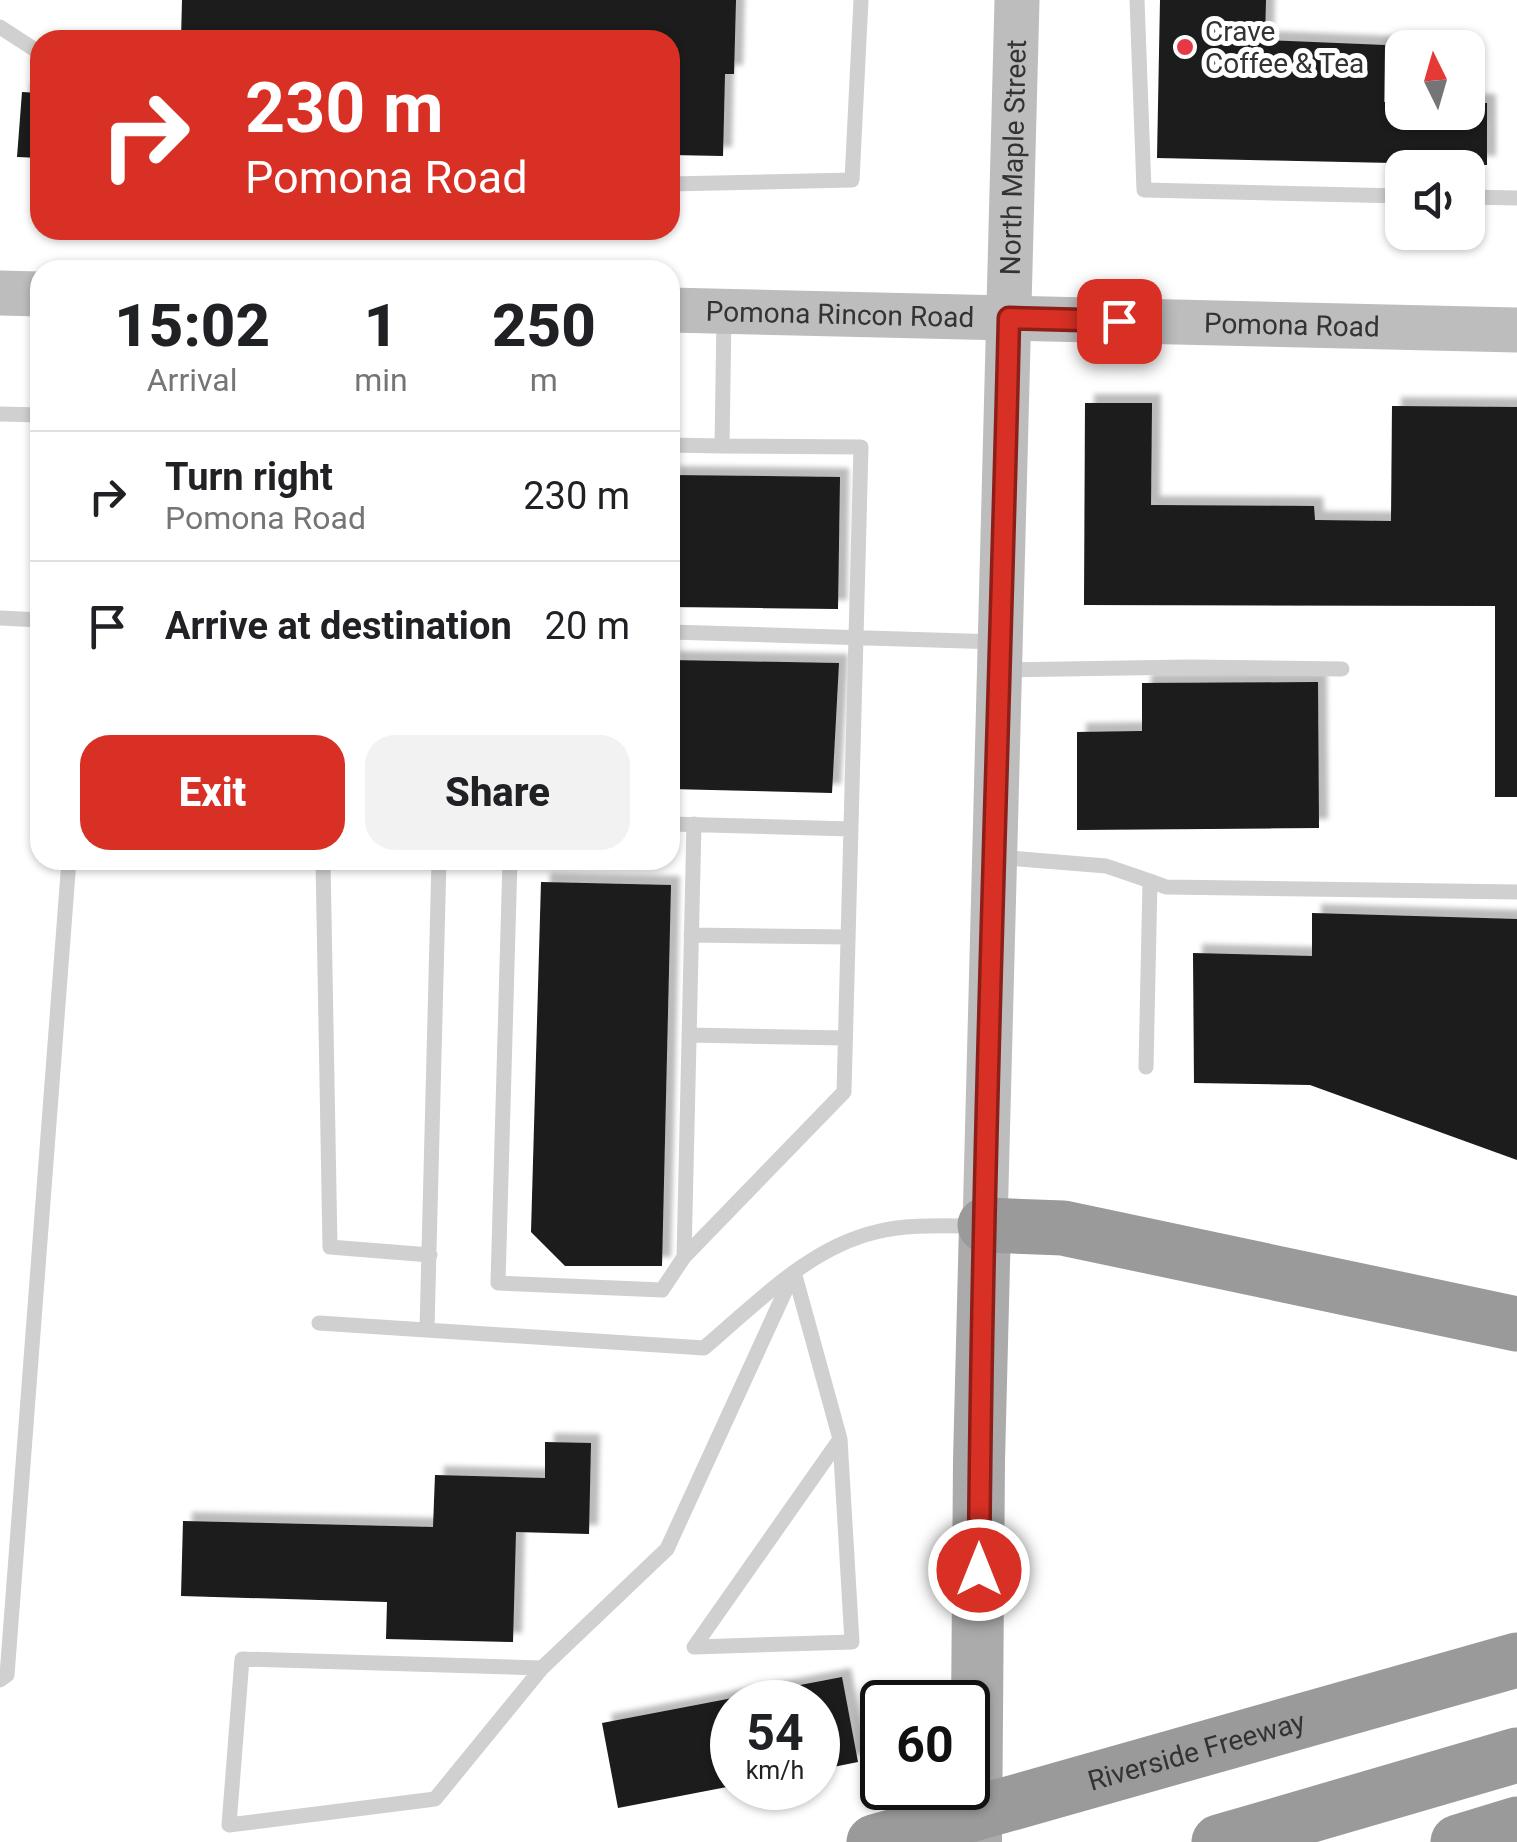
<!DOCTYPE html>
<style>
:root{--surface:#fff;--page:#f2f2f2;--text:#202124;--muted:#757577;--line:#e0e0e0;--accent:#d93025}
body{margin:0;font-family:Roboto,sans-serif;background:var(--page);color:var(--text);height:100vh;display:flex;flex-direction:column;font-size:38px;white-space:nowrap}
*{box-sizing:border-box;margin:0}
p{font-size:32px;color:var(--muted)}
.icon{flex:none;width:55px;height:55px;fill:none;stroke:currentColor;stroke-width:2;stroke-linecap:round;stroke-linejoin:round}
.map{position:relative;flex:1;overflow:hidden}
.side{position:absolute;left:30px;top:260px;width:650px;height:610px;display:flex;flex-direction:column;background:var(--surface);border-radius:30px;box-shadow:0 2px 8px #0004}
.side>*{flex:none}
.top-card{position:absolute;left:30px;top:30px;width:650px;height:210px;border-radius:30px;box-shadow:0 2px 8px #0004;background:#d93025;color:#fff;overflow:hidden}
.needle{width:65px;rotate:355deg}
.buttons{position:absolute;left:1385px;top:30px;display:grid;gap:20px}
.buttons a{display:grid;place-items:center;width:100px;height:100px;border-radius:20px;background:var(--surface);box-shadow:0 2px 8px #0004;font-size:50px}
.speed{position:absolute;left:710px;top:1680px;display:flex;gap:20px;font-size:50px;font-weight:700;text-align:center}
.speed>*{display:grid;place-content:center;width:130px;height:130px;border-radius:50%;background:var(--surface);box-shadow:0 2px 8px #0004;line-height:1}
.speed small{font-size:25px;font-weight:400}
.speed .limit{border:5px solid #111;border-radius:15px;background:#fff;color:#111}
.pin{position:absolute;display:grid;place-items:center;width:85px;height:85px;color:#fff;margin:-42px;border-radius:20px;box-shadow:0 5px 15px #0006}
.me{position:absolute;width:110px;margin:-55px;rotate:0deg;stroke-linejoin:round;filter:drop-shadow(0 0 8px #0008)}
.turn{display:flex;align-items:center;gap:35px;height:210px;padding:0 50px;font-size:45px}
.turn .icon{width:130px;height:130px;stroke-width:2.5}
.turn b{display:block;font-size:70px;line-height:85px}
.eta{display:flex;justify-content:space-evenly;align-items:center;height:170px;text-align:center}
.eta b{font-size:60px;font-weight:800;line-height:70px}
.primary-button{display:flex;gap:20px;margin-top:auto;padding:20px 50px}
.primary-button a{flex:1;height:115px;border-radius:30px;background:var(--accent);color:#fff;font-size:40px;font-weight:800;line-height:115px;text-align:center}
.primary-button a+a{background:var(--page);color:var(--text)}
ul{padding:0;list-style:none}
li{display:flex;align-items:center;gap:30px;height:130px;padding:0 50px;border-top:2px solid var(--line)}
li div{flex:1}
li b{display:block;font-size:38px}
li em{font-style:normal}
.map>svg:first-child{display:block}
.building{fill:#1a1a1a;filter:url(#shadow)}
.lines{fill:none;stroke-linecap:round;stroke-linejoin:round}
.service{stroke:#d0d0d0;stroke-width:15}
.secondary{stroke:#bdbdbd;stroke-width:45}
.primary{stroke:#ababab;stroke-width:52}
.motorway{stroke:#9a9a9a;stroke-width:55}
.route-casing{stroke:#8d1f18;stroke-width:25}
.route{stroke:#d93025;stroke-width:18}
.poi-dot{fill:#e63946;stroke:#fff;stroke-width:4}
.labels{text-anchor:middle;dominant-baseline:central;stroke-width:10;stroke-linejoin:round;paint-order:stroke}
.poi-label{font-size:28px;fill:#333;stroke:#fff;text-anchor:start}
.street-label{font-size:28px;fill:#333;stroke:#fff}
</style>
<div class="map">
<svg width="1517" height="1842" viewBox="0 0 1517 1842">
<defs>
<filter id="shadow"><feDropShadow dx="9" dy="-9" stdDeviation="2.5" flood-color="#0004"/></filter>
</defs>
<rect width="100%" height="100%" fill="#fff"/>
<path class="building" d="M182 0H736L734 74H725L723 156 670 155V40H181Z
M1160 0H1266L1265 40 1385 45 1384 102H1402V112H1468V103H1487V165L1157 158Z
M22 92 40 93V158L17 157Z
M1085 403H1152L1151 505 1314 506 1315 520 1391 521 1392 406 1517 407V797H1495V606L1084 605Z
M670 475 840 477 838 609 670 607Z
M670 660 839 663 832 793 670 789Z
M1318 682 1319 828 1077 830V732L1142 731V683Z
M541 882 671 885 662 1266H565L531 1232Z
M1312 913 1517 919V1160L1310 1085 1194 1083 1193 953 1312 956Z
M545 1442 591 1443 589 1534 516 1532 513 1642 386 1639 387 1602 181 1596 183 1521 433 1527 435 1475 545 1478Z
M842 1677 858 1762 818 1770V1702H732V1786L618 1808 602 1723Z"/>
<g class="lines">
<path class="service" d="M1137 0 1144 190 1402 196
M0 27 40 53
M670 184 852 180 861 0
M1468 197 1517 198
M0 414 40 415
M670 445 722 446
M0 618 40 620
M670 632 998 642
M1005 670 1188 667 1342 669
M670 824 851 829
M996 857 1106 866 1150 881 1146 1067
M323 860 330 1247 430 1255
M510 860 498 1283 662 1290 684 1257 844 1092 861 447 722 446 724 315
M1150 881 1166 887 1517 892
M691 935 848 937
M689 1035 845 1038
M684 1257 694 824
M794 1272 840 1439 852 1642 694 1647 840 1439
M319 1323 704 1348C755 1305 808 1248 876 1232 908 1224 943 1226 976 1226
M427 1329 439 860
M542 1668 242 1659 229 1825 435 1799 542 1668 667 1549 794 1272
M0 1680 7 1675 69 860"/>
<g class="secondary">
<path d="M0 293 40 294"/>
<path id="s1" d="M670 310 1517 330"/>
<path id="s2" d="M985 1225 1017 0"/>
</g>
<path class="primary" d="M976 1842 979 1461 985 1225"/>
<g class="motorway">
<path d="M985 1225 1063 1228 1517 1324"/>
<path id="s3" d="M874 1842 1517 1660"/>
<path d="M1219 1842 1517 1755"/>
<path d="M1458 1842 1517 1824"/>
</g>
</g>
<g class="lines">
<g class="route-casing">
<path id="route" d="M979 1570C982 1153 999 736 1009 318L1119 321"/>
</g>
<use href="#route" class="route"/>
</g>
<circle class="poi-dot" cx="1185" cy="47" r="10"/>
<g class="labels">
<g class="poi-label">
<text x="1205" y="31">Crave<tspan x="1205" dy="32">Coffee &amp; Tea</tspan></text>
</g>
<g class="street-label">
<text stroke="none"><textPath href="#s2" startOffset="1068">North Maple Street</textPath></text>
<text stroke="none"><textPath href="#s1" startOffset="170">Pomona Rincon Road</textPath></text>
<text stroke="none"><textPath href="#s1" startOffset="622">Pomona Road</textPath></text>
<text stroke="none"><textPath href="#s3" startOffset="335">Riverside Freeway</textPath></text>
</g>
</g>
</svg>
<div class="buttons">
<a><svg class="needle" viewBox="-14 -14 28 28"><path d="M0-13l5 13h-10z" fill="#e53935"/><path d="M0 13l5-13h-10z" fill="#757577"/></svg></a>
<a><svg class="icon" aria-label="sound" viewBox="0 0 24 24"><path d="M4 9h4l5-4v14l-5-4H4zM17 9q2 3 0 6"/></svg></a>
</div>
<div class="speed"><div>54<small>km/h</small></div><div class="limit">60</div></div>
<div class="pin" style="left:1119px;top:321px;background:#d93025"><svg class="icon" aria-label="arrive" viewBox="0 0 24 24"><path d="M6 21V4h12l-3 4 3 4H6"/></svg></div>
<svg class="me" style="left:979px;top:1570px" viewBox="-20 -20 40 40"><circle r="17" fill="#d93025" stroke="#fff" stroke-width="3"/><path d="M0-11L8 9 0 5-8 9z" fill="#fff"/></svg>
<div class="top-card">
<div class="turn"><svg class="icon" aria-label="right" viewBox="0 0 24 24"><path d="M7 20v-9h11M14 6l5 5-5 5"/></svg><div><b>230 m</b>Pomona Road</div></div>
</div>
<section class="side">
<div class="eta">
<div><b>15:02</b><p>Arrival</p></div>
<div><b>1</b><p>min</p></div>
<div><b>250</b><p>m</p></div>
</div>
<ul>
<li><svg class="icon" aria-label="right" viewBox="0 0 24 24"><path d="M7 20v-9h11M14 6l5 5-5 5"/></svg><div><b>Turn right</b><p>Pomona Road</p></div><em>230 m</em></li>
<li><svg class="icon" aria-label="arrive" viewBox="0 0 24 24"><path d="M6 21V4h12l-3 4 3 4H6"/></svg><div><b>Arrive at destination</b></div><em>20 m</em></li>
</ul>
<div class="primary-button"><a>Exit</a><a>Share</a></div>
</section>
</div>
